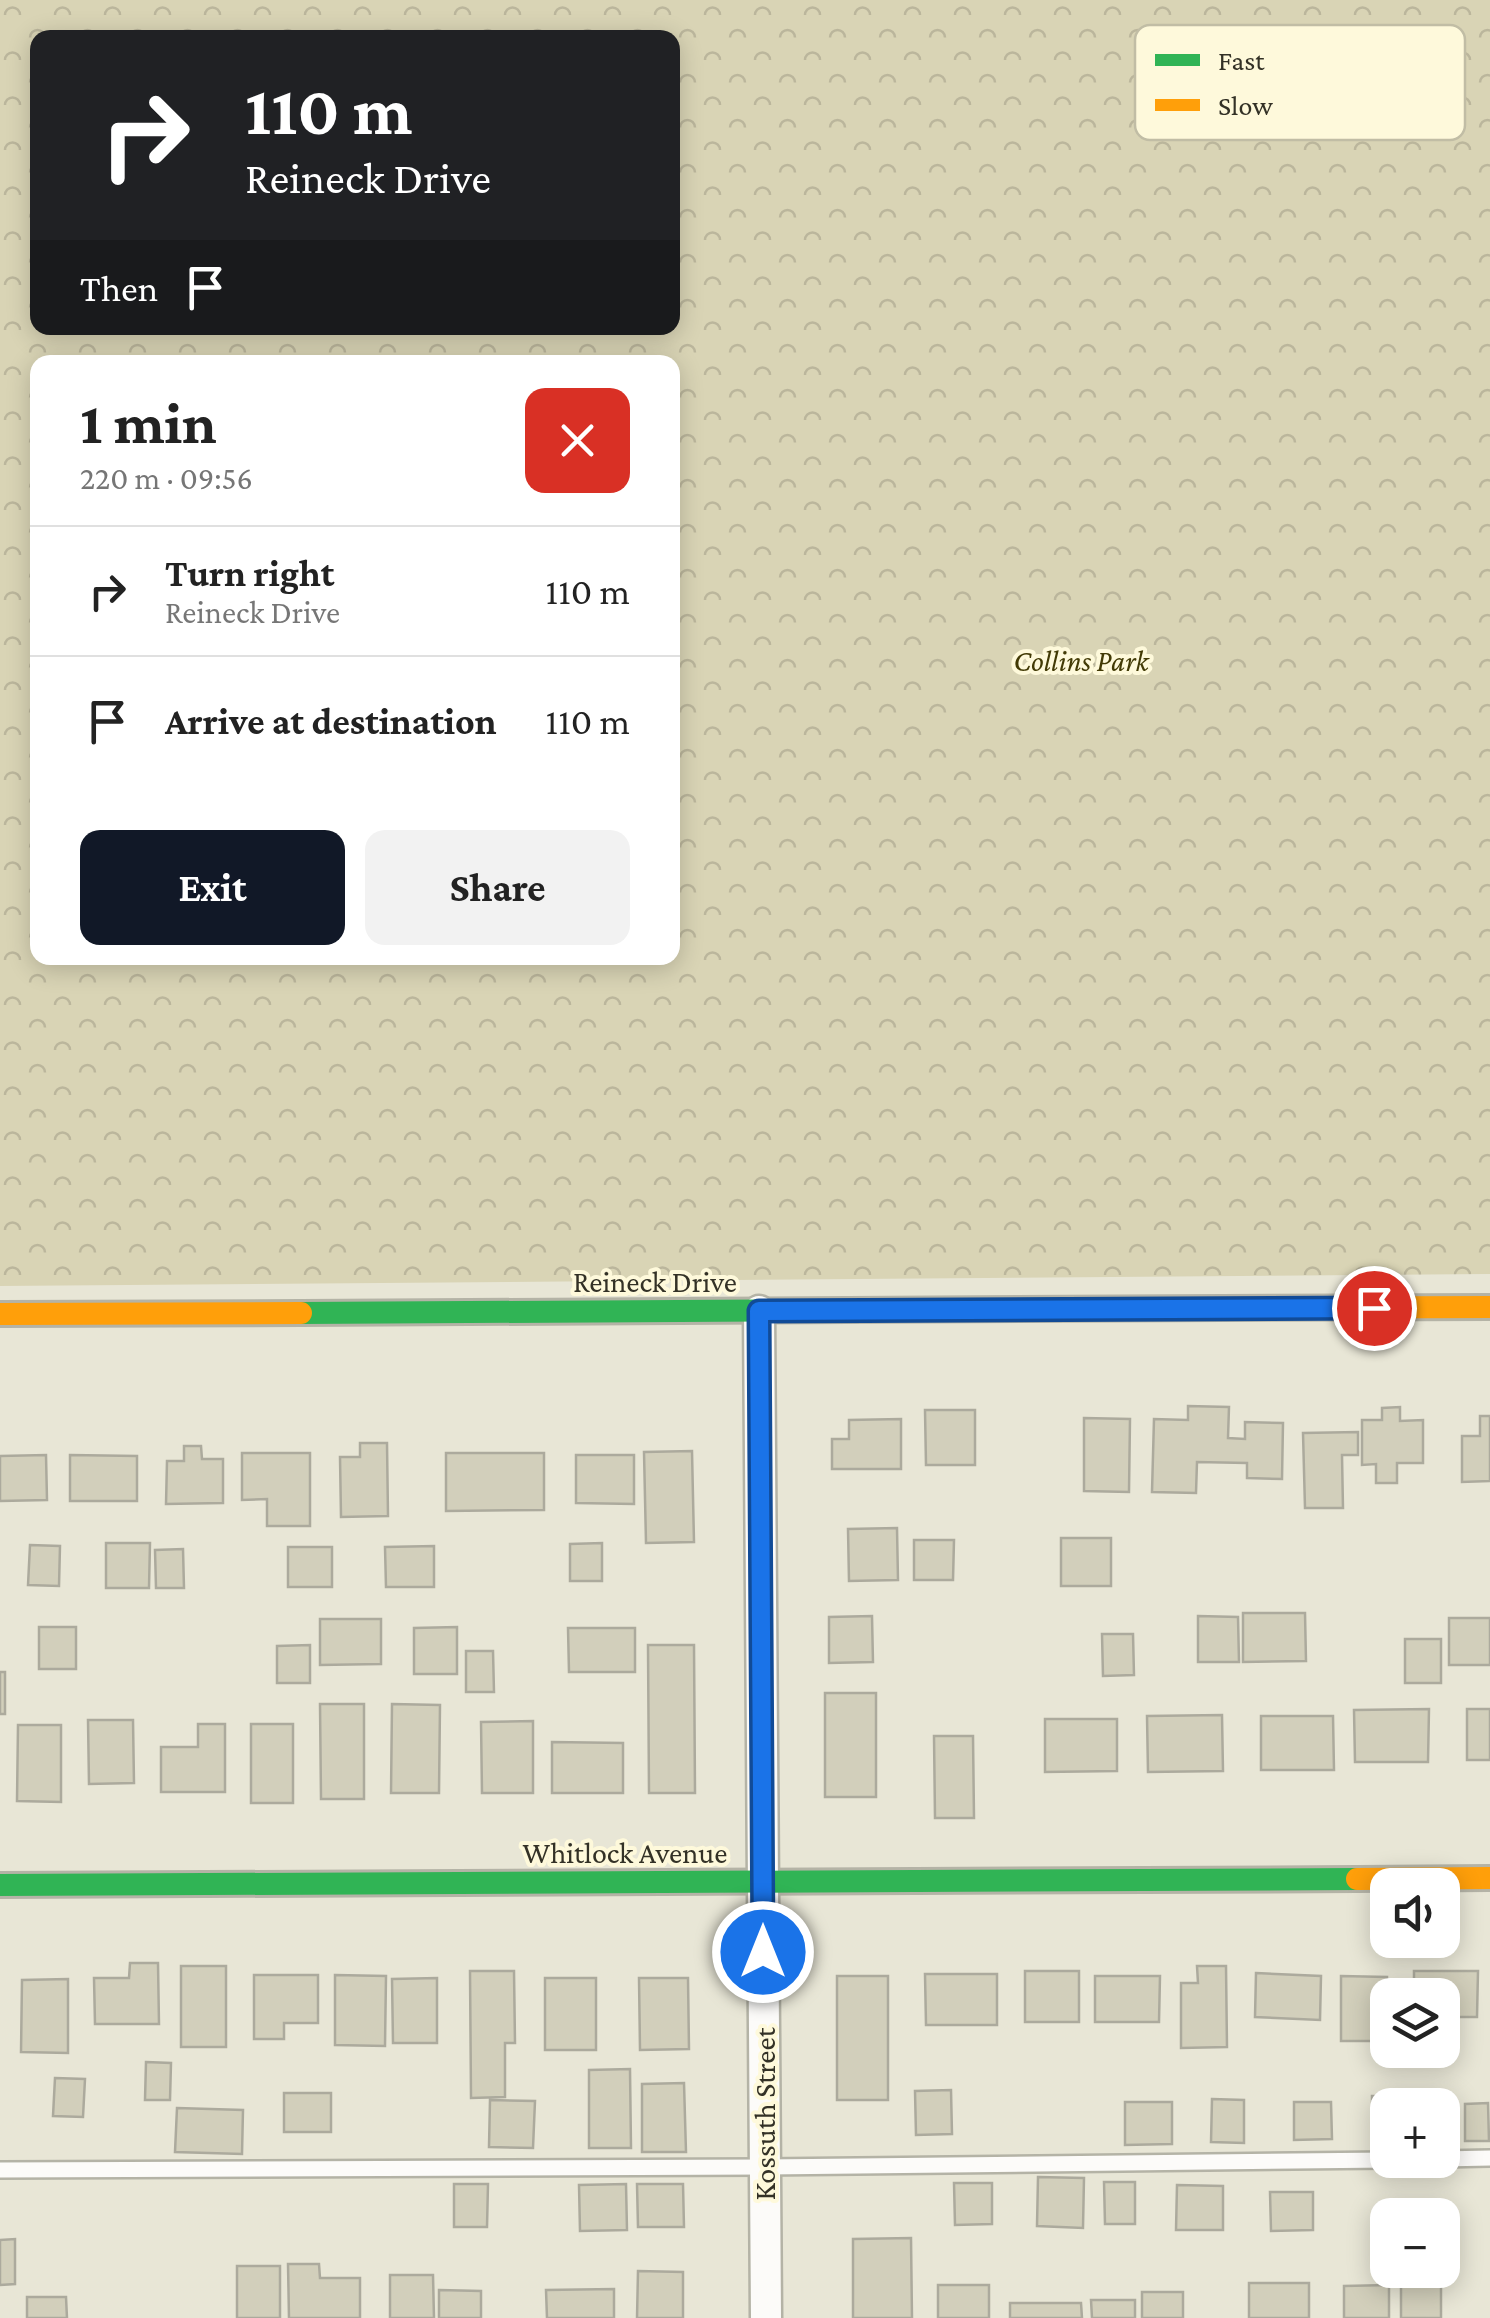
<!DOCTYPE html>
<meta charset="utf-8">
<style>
:root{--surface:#fff;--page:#f2f2f2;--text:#222;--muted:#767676;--line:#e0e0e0;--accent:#111827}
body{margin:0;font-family:"Crimson Pro",serif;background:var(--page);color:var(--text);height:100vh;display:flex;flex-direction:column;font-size:38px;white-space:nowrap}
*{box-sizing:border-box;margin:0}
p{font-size:32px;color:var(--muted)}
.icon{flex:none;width:55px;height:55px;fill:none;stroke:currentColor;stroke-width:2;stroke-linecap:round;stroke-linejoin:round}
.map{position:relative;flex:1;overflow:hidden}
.side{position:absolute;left:30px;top:355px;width:650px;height:610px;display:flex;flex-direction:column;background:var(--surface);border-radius:20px;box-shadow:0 5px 25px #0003}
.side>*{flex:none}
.banner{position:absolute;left:30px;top:30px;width:650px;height:305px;border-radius:20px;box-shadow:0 5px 25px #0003;background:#202124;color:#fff;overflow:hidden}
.controls{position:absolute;left:1370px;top:1868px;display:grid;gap:20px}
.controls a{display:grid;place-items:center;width:90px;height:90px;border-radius:20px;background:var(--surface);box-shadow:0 5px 25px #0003;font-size:50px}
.pin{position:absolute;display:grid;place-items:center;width:85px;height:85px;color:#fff;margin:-42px;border:5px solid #fff;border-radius:50%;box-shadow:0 2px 10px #0007}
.me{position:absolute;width:110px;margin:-55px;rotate:0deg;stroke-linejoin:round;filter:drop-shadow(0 0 8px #0008)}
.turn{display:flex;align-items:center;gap:35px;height:210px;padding:0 50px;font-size:45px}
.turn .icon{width:130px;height:130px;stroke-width:2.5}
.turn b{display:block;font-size:70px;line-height:85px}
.then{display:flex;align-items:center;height:95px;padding:0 50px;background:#0003;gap:20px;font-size:38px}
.round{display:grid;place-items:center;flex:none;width:105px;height:105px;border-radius:20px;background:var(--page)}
.overview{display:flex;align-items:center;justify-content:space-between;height:170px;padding:0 50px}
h1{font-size:60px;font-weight:700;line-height:75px}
.primary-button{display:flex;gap:20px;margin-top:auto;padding:20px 50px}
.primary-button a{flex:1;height:115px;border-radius:20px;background:var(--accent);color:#fff;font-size:40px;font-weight:700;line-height:115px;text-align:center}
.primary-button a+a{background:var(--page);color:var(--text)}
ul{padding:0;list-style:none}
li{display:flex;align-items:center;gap:30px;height:130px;padding:0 50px;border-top:2px solid var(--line)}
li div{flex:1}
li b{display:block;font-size:38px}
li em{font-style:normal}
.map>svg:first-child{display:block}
.park{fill:url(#park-crowns);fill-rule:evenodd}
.building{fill:#d2cfbb;stroke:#acaa9d;stroke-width:2.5}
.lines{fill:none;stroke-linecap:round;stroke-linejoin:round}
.lane-casing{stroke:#b4b3a6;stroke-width:20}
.street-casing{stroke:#b4b3a6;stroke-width:35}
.fast-casing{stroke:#b4b3a6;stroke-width:28}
.slow-casing{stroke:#b4b3a6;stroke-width:28}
.lane{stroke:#fcfbf9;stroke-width:15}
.street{stroke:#fcfbf9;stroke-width:30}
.fast{stroke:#30b455;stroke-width:22}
.slow{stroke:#ff9f0a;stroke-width:22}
.route-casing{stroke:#114b97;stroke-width:25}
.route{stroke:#1a73e8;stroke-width:18}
.labels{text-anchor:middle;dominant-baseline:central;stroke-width:8;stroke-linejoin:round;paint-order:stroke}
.park-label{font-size:30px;font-style:italic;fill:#423a05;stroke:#fef9db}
.street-label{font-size:30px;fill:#333126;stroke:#fef9db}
.key{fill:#fef9db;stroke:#c1bda5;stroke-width:2.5}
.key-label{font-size:28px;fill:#333126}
</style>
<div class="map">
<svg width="1490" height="2318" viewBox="0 0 1490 2318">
<defs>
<pattern id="park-crowns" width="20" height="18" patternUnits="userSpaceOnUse" patternTransform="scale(2.5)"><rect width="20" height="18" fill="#d9d4b5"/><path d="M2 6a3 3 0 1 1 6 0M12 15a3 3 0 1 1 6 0" fill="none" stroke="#bbb69c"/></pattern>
</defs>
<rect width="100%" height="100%" fill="#e8e6d6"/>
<path class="park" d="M0 0H1490V1274L0 1286ZM38 38H672V328H38ZM38 362H672V958H38Z"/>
<path class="building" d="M1188 1406 1229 1407 1228 1438 1245 1439V1422L1283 1423 1282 1479 1247 1478V1463L1197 1462 1196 1493 1152 1492 1154 1419 1188 1420Z
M1400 1407V1421L1423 1420V1463H1397V1483H1376V1464L1362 1465V1420H1382V1408Z
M925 1410H975V1465H926Z
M1480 1416H1490V1481L1462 1482V1436H1480Z
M1084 1418 1130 1419 1129 1492 1084 1491Z
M901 1419V1469H832V1439H849V1420Z
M1358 1432V1455H1342L1343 1508H1305L1303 1433Z
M360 1443H387L388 1516 341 1517 340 1457H360Z
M184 1446H201L202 1459H223V1503L166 1504 167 1461H184Z
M692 1451 694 1542 646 1543 644 1452Z
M242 1453H310V1526H267V1499L242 1500Z
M446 1453H544V1510L446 1511Z
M46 1455 47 1500 0 1501V1456Z
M70 1455 137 1456V1501H70Z
M576 1455H634V1504L576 1503Z
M897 1528 898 1580 849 1581 848 1529Z
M1061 1538H1111V1586H1061Z
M914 1540H954L953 1580H914Z
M106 1543H150L149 1588H106Z
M602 1543V1581H570V1544Z
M30 1545 60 1546 59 1586 28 1585Z
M434 1546V1587H386L385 1547Z
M288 1547H332V1587H288Z
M183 1549 184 1588H156L155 1550Z
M1243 1613H1305L1306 1661 1243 1662Z
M872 1616 873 1662 829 1663V1617Z
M1198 1616 1238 1617 1239 1662H1198Z
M1449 1618H1490V1665H1449Z
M320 1619H381V1664L320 1665Z
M39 1627H76V1669H39Z
M457 1627V1674H414V1628Z
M568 1628H635V1672H569Z
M1102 1634H1133L1134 1675 1103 1676Z
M1405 1639H1441V1683H1405Z
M310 1645V1683H277V1646Z
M648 1645H694L695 1793H649Z
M466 1651H493L494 1692H466Z
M0 1672H5V1714H0Z
M825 1693H876V1797H825Z
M320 1704H364V1799H321Z
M392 1704 440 1705 439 1793H391Z
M1429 1709 1428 1762H1355L1354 1710Z
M1467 1709H1490V1760H1467Z
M1222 1715 1223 1771 1148 1772 1147 1716Z
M1261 1716H1333L1334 1770H1261Z
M1045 1719H1117V1771L1045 1772Z
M88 1720H133L134 1783 89 1784Z
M533 1721V1793H482L481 1722Z
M198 1724H225V1792H161V1747H198Z
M251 1724H293V1803H251Z
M18 1725H61V1802L17 1801Z
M934 1736H973L974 1818H935Z
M552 1742 623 1743V1793H552Z
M130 1963H158L159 2024H95L94 1978H129Z
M181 1966H226V2047H181Z
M1197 1966H1226L1227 2047 1181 2048V1983H1198Z
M470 1971H514L515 2043H505V2097L471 2098Z
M1025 1971H1079V2022H1025Z
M1414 1971H1478L1477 2017H1442V1995H1414Z
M1256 1973 1321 1976 1320 2020 1255 2017Z
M925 1974H997V2025H926Z
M254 1975H318V2023H284V2039H254Z
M335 1975 386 1976 385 2046 335 2045Z
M837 1976H888V2100H837Z
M1095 1976H1160L1159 2022H1095Z
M1341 1976 1387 1977 1386 2041H1341Z
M437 1978V2043H393L392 1979Z
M545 1978H596V2050H545Z
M639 1978H688L689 2049 640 2050Z
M68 1979V2053L21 2052 22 1980Z
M146 2062 171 2063 170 2100H145Z
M630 2069 631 2148H589V2070Z
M55 2078 85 2079 83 2117 53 2116Z
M684 2083 686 2152H642V2084Z
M951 2090 952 2134 916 2135 915 2091Z
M284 2093H331V2132H284Z
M1372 2096 1402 2097V2105H1388V2139H1372Z
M1212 2099 1244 2100V2143L1211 2142Z
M490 2100 535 2101 533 2148 489 2147Z
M1125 2102H1172V2144L1125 2145Z
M1294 2102H1331L1332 2139 1294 2140Z
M1488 2103 1489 2141H1465V2104Z
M177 2108 243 2110 242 2154 175 2152Z
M1038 2177 1084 2178 1083 2228 1037 2226Z
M1104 2182H1135V2224H1105Z
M954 2183H992V2224L955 2225Z
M454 2184H488L487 2227H454Z
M626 2184 627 2230 580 2231 579 2185Z
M637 2184H683L684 2227H638Z
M1177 2185 1223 2186V2230H1176Z
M1270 2192H1313V2230L1271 2231Z
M911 2238 912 2318H853V2239Z
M15 2239V2284L0 2285V2240Z
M288 2264H319L320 2278H360V2318H289Z
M237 2266H280V2318H237Z
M1401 2270H1441V2318H1401Z
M638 2271 683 2272V2318H637Z
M390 2275H433L434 2318H390Z
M1249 2283H1309V2318H1249Z
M938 2285H989V2318H938Z
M1389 2285V2318H1344V2286Z
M614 2289V2318H547L546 2290Z
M439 2290 481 2291V2318H439Z
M1142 2292H1183V2318H1142Z
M27 2297H66L67 2318H27Z
M1091 2300H1135V2318H1092Z
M1010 2303H1081L1082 2318H1010Z"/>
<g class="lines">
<g class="lane-casing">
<path id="lane" d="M1442 2159 1490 2158
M0 2170 765 2167 1388 2160"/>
</g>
<g class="street-casing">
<path id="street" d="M759 1311 766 2318"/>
</g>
<g class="fast-casing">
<path id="fast" d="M301 1313 1222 1308
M0 1885 1357 1879"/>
</g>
<g class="slow-casing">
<path id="slow" d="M1222 1308 1490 1307
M0 1314 301 1313
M1357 1879 1490 1878"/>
</g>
<use href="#lane" class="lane"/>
<use href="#street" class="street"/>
<use href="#fast" class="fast"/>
<use href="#slow" class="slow"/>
</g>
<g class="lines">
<g class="route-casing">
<path id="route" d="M763 1952 759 1311 1374 1308"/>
</g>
<use href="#route" class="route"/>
</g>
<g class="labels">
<g class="park-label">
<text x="1081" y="660">Collins Park</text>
</g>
<g class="street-label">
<text x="655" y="1281">Reineck Drive</text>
<text x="625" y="1852">Whitlock Avenue</text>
<text transform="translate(764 2114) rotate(-90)">Kossuth Street</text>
</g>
</g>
<rect x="1135" y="25" width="330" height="115" rx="15" class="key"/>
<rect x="1155" y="54" width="45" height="12" fill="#30b455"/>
<rect x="1155" y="99" width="45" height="12" fill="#ff9f0a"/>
<g class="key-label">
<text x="1218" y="70">Fast</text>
<text x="1218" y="115">Slow</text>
</g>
</svg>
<div class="controls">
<a><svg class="icon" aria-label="sound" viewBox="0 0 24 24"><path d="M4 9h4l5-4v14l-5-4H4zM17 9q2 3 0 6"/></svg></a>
<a><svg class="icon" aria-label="layers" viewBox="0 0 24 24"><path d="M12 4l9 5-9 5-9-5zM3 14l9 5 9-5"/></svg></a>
<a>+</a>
<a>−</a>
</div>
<div class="pin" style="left:1374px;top:1308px;background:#d93025"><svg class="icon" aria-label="arrive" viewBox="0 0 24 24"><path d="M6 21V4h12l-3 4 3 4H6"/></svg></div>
<svg class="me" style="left:763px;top:1952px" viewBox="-20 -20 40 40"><circle r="17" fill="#1a73e8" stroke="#fff" stroke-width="3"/><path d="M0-11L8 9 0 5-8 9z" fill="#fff"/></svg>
<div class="banner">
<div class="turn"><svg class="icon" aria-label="right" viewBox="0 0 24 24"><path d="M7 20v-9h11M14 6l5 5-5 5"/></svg><div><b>110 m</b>Reineck Drive</div></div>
<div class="then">Then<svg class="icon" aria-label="arrive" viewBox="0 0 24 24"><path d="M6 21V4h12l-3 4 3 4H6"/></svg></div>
</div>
<section class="side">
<div class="overview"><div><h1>1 min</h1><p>220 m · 09:56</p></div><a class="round" style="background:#d93025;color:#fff"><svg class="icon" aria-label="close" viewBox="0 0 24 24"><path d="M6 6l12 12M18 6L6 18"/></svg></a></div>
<ul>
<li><svg class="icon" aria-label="right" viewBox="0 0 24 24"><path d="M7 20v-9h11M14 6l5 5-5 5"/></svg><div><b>Turn right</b><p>Reineck Drive</p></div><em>110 m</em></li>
<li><svg class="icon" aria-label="arrive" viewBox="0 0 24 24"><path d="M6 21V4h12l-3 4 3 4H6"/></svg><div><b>Arrive at destination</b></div><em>110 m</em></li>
</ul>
<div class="primary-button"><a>Exit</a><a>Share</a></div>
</section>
</div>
